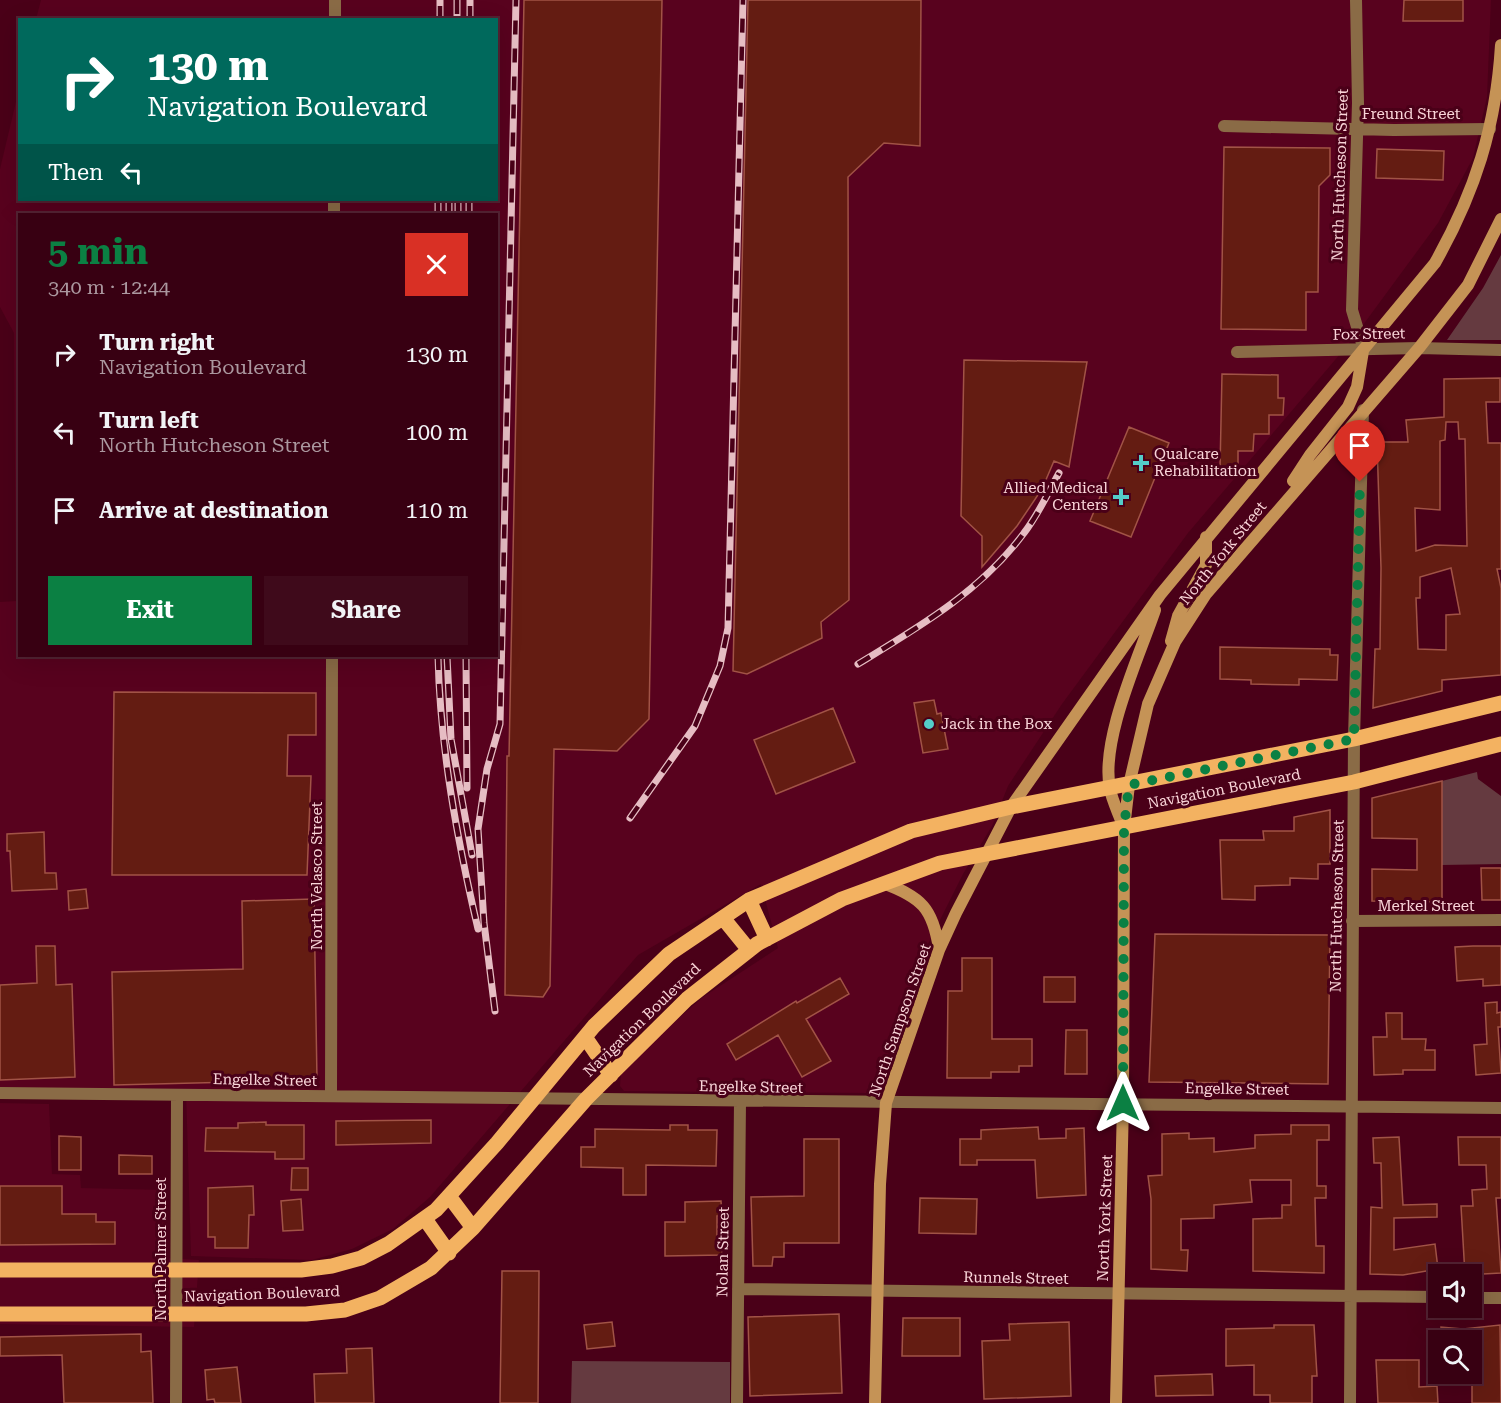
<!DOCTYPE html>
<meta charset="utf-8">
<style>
:root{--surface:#380012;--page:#3f0a1b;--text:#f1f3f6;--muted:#ab979f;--line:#522232;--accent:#0b8043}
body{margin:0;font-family:"Roboto Serif",serif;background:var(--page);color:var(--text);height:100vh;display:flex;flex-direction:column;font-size:22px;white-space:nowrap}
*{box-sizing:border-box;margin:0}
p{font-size:20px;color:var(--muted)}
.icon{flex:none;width:33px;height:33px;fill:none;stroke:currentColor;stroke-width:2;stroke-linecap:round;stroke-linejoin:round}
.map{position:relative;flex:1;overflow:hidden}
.panel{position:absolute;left:18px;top:213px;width:480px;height:444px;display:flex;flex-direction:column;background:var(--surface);border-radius:0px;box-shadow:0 6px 24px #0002,0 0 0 2px var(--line)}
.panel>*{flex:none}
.banner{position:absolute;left:18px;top:18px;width:480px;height:183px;border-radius:0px;box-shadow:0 6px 24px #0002,0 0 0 2px var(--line);background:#00695c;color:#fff;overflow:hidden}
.buttons{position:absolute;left:1428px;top:1264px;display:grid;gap:12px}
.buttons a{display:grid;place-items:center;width:54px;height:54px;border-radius:0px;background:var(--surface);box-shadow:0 6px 24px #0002,0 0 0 2px var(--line);font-size:30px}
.pin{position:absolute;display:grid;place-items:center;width:51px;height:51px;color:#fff;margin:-62px -26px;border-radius:50% 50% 50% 0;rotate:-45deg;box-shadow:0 0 6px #0007}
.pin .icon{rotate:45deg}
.me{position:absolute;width:66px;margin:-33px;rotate:0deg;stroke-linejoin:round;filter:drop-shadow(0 0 4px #0008)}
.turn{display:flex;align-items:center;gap:21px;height:126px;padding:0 30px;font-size:27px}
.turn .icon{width:78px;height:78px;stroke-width:2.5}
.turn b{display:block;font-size:42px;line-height:51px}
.then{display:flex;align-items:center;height:57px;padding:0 30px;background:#0003;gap:12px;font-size:22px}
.round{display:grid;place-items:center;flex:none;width:63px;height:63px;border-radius:0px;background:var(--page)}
.overview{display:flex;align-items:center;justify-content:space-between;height:102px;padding:0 30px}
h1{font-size:36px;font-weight:700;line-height:45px;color:var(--accent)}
.cta{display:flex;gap:12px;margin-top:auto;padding:12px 30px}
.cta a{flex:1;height:69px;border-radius:0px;background:var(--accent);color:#fff;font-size:24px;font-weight:700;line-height:69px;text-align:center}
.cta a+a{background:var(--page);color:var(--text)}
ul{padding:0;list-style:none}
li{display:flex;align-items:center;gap:18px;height:78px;padding:0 30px}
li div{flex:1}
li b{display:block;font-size:22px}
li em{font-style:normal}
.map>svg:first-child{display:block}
.built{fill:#58021e;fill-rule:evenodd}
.green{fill:#653a40}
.building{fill:#641c12;stroke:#a15346;stroke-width:1.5;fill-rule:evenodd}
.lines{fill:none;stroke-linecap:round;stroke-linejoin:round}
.minor{stroke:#8a6b46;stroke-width:12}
.secondary{stroke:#c59356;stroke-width:12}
.primary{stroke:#f3b261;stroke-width:15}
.rail-casing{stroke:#e6bdc3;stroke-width:7}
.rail{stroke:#4a0018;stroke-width:4.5;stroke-dasharray:14;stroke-linecap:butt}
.route{stroke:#0b8043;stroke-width:10;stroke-dasharray:0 18}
.poi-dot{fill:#54cdc8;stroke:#4a0018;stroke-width:2}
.labels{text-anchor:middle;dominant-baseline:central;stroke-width:6;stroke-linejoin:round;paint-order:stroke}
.street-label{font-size:15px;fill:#fad5d9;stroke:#4a0018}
.poi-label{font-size:15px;fill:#fad5d9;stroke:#4a0018;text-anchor:start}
</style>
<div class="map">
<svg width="1501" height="1403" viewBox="0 0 1501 1403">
<rect width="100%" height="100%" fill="#4a0018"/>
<path class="built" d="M41 0H1491L1487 97 1473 158 1438 223 1352 340 1188 533 1062 704 1008 786 992 826 963 874 923 954 882 1086 869 1093 624 1091 620 1086 621 1074 657 1037 703 997 778 948 761 884 638 955 430 1197 393 1229 352 1249 312 1260 191 1256 186 1090 0 1088V602L16 601 14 333 0 307V169L19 89 20 200H496V20L36 19ZM20 214H496V656H20Z
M0 1103 49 1104 52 1174 80 1175 81 1188 165 1190 164 1258 199 1260 194 1327 0 1324Z"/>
<path class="green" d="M1501 255V340H1447L1483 288Z
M1477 772 1478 779 1501 796V864L1442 865V781Z
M572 1361 730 1362V1403H571Z"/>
<path class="building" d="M524 0H662L649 719 617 751 554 749 550 986 543 997 505 995 507 756H509Z
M748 0H921L920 146 884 143 848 177 849 600 821 622 822 638 747 674 733 671Z
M1404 0H1463V21H1403Z
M1224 147 1330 148V175L1319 186 1318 292H1306V330L1221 329Z
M1377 149 1444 151 1443 180 1376 178Z
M964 360 1087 362 1069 467 1054 461 1042 489 1017 526 982 567V536L961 516Z
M1222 374 1278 375V398H1284L1283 415H1269V434H1254L1253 451H1238V469H1220Z
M1500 378V402H1486L1488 443H1501V569H1497L1501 588V675L1442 680V691L1373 708 1375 649H1380L1381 568 1377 442H1408L1406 420 1444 417V379ZM1446 422H1458L1459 439H1465L1467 546 1435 545 1416 551 1415 508 1440 510V441L1445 440ZM1451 568 1460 614 1446 615V650L1418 649 1416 598H1420V577Z
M1129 427 1169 443 1131 537 1090 521Z
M1220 647 1330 649V655H1338L1337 680 1299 679V685L1251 684V680L1220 679Z
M114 692 316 693V735H288L287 776H311L307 875H112Z
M934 700 937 714 941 713 948 749 923 753 914 703Z
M833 708 855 762 776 794 754 740Z
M1442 781V902L1372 901V869L1417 870V839L1372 838V798Z
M1330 810V864H1318V879L1290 878V885L1255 886V900L1222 899 1220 840H1264L1263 831H1294V817Z
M44 832 45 873H56L57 889 12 891 10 851H7V834Z
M1481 868H1501V900H1482Z
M86 889 88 908 69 910 68 891Z
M314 899 317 1080 114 1085 112 972 243 969 242 901Z
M1155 934 1330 935 1328 1084 1149 1082Z
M36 946H55L56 985 72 984 75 1077 0 1080V985L37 983Z
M1473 946H1501V985L1483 986V979L1457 981 1455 947Z
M962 958H992V1039H1032V1066H1019V1072H991V1078H947L948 991H962Z
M1044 977H1075V1002H1044Z
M840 978 849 994 806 1019 831 1061 802 1077 778 1035 736 1060 727 1044 796 1001 797 1003Z
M1497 1002V1013L1501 1012V1027H1498L1501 1073 1476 1075 1474 1045 1487 1044 1485 1003Z
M1386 1013H1402V1039H1426L1425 1050H1435V1070H1403V1074L1374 1075 1373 1037H1387Z
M1066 1030H1087V1074H1065Z
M431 1120V1143L336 1145V1121Z
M266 1122V1125H304V1159H275V1152L205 1151 206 1128H238V1123Z
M670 1125H688V1130H717L716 1166 646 1165V1195H623V1168L581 1167V1147H595V1129L670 1130Z
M1291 1125H1329V1140H1317V1186H1326V1198H1315L1316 1246H1324V1273L1253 1271V1219L1282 1218V1205H1291V1180H1250L1252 1202 1214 1205V1218L1181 1219V1250H1188L1187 1271 1151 1269V1199L1148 1176 1162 1175V1134L1189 1133V1139L1214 1138V1152L1255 1148V1135L1291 1134Z
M1038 1127 1039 1139 1066 1138V1129L1084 1128 1086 1195 1037 1198 1035 1160H977V1165H960V1139H981V1130Z
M59 1136 81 1137V1170H59Z
M1399 1137 1403 1205 1437 1204V1217L1394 1218V1250L1435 1244 1438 1269 1403 1275 1370 1274 1371 1207 1382 1208 1381 1163H1374L1373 1138Z
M1458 1137H1501V1198H1496L1501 1273 1465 1275 1461 1206H1473L1472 1190 1487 1189 1486 1165H1459Z
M804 1139H839V1243H784V1257H773L772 1266H753L751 1197 804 1196Z
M119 1155 152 1156V1174H119Z
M292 1168H308V1190H291Z
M0 1186H62V1214H96V1222H115V1244L0 1245Z
M253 1186 254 1215H249L248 1248H215V1237H208V1188Z
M920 1198 977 1199 976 1234 919 1233Z
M301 1199 303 1230 283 1231 281 1201Z
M721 1201 722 1216H717V1242H721L722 1255 665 1256V1222H685V1202Z
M502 1271H539L538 1403H500Z
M839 1314 842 1393 750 1396 748 1317Z
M903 1318H960V1356H902Z
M612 1322 615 1346 587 1349 584 1325Z
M1069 1322 1071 1396 984 1399 982 1341 1010 1340 1009 1324Z
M1274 1325H1314L1317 1376H1312V1403H1270V1395H1254V1365L1226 1366V1329L1274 1328Z
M1500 1325 1501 1403H1472V1341H1430V1332L1441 1331V1327L1463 1329Z
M141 1334V1352L151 1351 153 1403H64L62 1355 0 1356V1337Z
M372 1348 374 1403H315L314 1374 347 1373 346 1349Z
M1376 1360H1419V1387L1437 1386 1438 1403H1378Z
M237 1367 241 1403H215L214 1399 207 1400 205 1370Z
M1212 1374 1213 1395 1156 1396 1155 1376Z"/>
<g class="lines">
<path class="minor" d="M1356 0 1358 103 1352 310 1364 350
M335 20V0
M1224 126 1394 130 1490 129
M334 214V200
M1237 352 1419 348 1501 350
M1352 921 1501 920
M0 1093 1501 1108
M331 1096 332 656
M738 1289 1438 1297
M1472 1298H1501
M176 1403 177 1095
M737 1403 740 1102
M1350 1403 1354 739 1363 410"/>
<path class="secondary" d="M1293 481 1310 455 1348 407 1357 387 1363 351
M1171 641 1178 616 1206 565V537
M1122 823C1118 812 1112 800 1110 789 1100 740 1139 657 1155 610
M883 883C921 897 933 908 939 949
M875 1403 880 1184 886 1103 939 950 956 913 1011 807 1160 595 1435 263C1475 192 1496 127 1501 45
M1116 1403 1123 1103 1124 828 1129 785 1148 704 1175 642 1206 594 1419 348 1468 285 1501 219"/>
<path class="primary" d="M749 900 767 939
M723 918 749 950
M585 1037 611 1075
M449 1196 473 1228
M425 1219 449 1253
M0 1270H301L332 1266 361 1258 388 1244 436 1210 497 1143 594 1026 669 954 749 900 911 831 1011 807 1354 739 1501 703
M0 1314H306L345 1310 380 1298 431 1268 473 1228 586 1099 687 999 757 944 842 899 940 863 1354 782 1501 744"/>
<g class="rail-casing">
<path id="rail" d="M457 0V20
M440 20V0
M470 20V0
M438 214V200
M449 214V200
M458 214V200
M469 214V200
M438 656C440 747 457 839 478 929
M447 656 451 739 472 855
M466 656 467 788
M858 664C919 627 981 591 1024 533 1038 515 1048 493 1059 473
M630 818 695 726 720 666 728 628 743 0
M495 1011 484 923 478 829 487 769 500 724 516 0"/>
</g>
<use href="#rail" class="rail"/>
</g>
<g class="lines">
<path class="route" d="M1123 1103 1124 828 1129 785 1354 739 1360 482"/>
</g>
<g class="poi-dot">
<path d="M1138 454h6v6h6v6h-6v6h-6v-6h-6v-6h6z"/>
<path d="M1118 488h6v6h6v6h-6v6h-6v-6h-6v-6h6z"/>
<circle cx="929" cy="724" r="6"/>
</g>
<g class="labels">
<g class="street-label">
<text x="1411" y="114">Freund Street</text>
<text transform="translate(1340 175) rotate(-88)">North Hutcheson Street</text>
<text transform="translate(1369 334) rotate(-1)">Fox Street</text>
<text transform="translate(1223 553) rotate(-51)">North York Street</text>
<text transform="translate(1224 789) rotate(-11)">Navigation Boulevard</text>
<text transform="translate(317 876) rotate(-90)">North Velasco Street</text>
<text transform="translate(1337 906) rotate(-89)">North Hutcheson Street</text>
<text x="1426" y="906">Merkel Street</text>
<text transform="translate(642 1020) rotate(-44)">Navigation Boulevard</text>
<text transform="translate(900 1020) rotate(-71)">North Sampson Street</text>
<text transform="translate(265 1080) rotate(1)">Engelke Street</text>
<text transform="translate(751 1087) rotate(1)">Engelke Street</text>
<text transform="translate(1237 1089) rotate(1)">Engelke Street</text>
<text transform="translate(1105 1218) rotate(-88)">North York Street</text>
<text transform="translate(161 1249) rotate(-90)">North Palmer Street</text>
<text transform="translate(723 1252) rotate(-89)">Nolan Street</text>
<text transform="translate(1016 1278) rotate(1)">Runnels Street</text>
<text transform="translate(262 1294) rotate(-2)">Navigation Boulevard</text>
</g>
<g class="poi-label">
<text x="1154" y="454">Qualcare<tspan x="1154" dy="17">Rehabilitation</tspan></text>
<text x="1108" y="488" text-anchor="end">Allied Medical<tspan x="1108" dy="17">Centers</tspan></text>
<text x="941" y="724">Jack in the Box</text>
</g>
</g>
</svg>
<div class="buttons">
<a><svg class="icon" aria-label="sound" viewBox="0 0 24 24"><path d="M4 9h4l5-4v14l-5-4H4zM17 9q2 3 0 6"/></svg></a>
<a><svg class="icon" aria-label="search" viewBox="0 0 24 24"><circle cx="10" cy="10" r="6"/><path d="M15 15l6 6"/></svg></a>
</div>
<div class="pin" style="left:1360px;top:482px;background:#d93025"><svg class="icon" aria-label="arrive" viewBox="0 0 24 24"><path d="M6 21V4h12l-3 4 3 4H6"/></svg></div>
<svg class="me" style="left:1123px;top:1103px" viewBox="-20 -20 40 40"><path d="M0-17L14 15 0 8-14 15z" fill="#0b8043" stroke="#fff" stroke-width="4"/></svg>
<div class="banner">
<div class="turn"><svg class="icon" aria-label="right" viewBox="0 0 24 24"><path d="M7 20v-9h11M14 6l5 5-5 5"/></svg><div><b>130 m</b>Navigation Boulevard</div></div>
<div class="then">Then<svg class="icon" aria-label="left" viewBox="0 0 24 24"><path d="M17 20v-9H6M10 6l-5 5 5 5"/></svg></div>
</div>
<section class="panel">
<div class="overview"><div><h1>5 min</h1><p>340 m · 12:44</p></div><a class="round" style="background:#d93025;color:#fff"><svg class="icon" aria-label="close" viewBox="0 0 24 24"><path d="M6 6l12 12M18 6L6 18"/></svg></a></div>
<ul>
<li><svg class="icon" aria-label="right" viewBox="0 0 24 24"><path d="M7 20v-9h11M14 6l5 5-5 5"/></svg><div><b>Turn right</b><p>Navigation Boulevard</p></div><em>130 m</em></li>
<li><svg class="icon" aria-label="left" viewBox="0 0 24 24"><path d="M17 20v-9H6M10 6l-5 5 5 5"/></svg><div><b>Turn left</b><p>North Hutcheson Street</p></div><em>100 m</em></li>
<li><svg class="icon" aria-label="arrive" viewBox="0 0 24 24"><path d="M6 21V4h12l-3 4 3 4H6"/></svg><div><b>Arrive at destination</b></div><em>110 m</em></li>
</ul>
<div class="cta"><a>Exit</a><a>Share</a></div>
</section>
</div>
